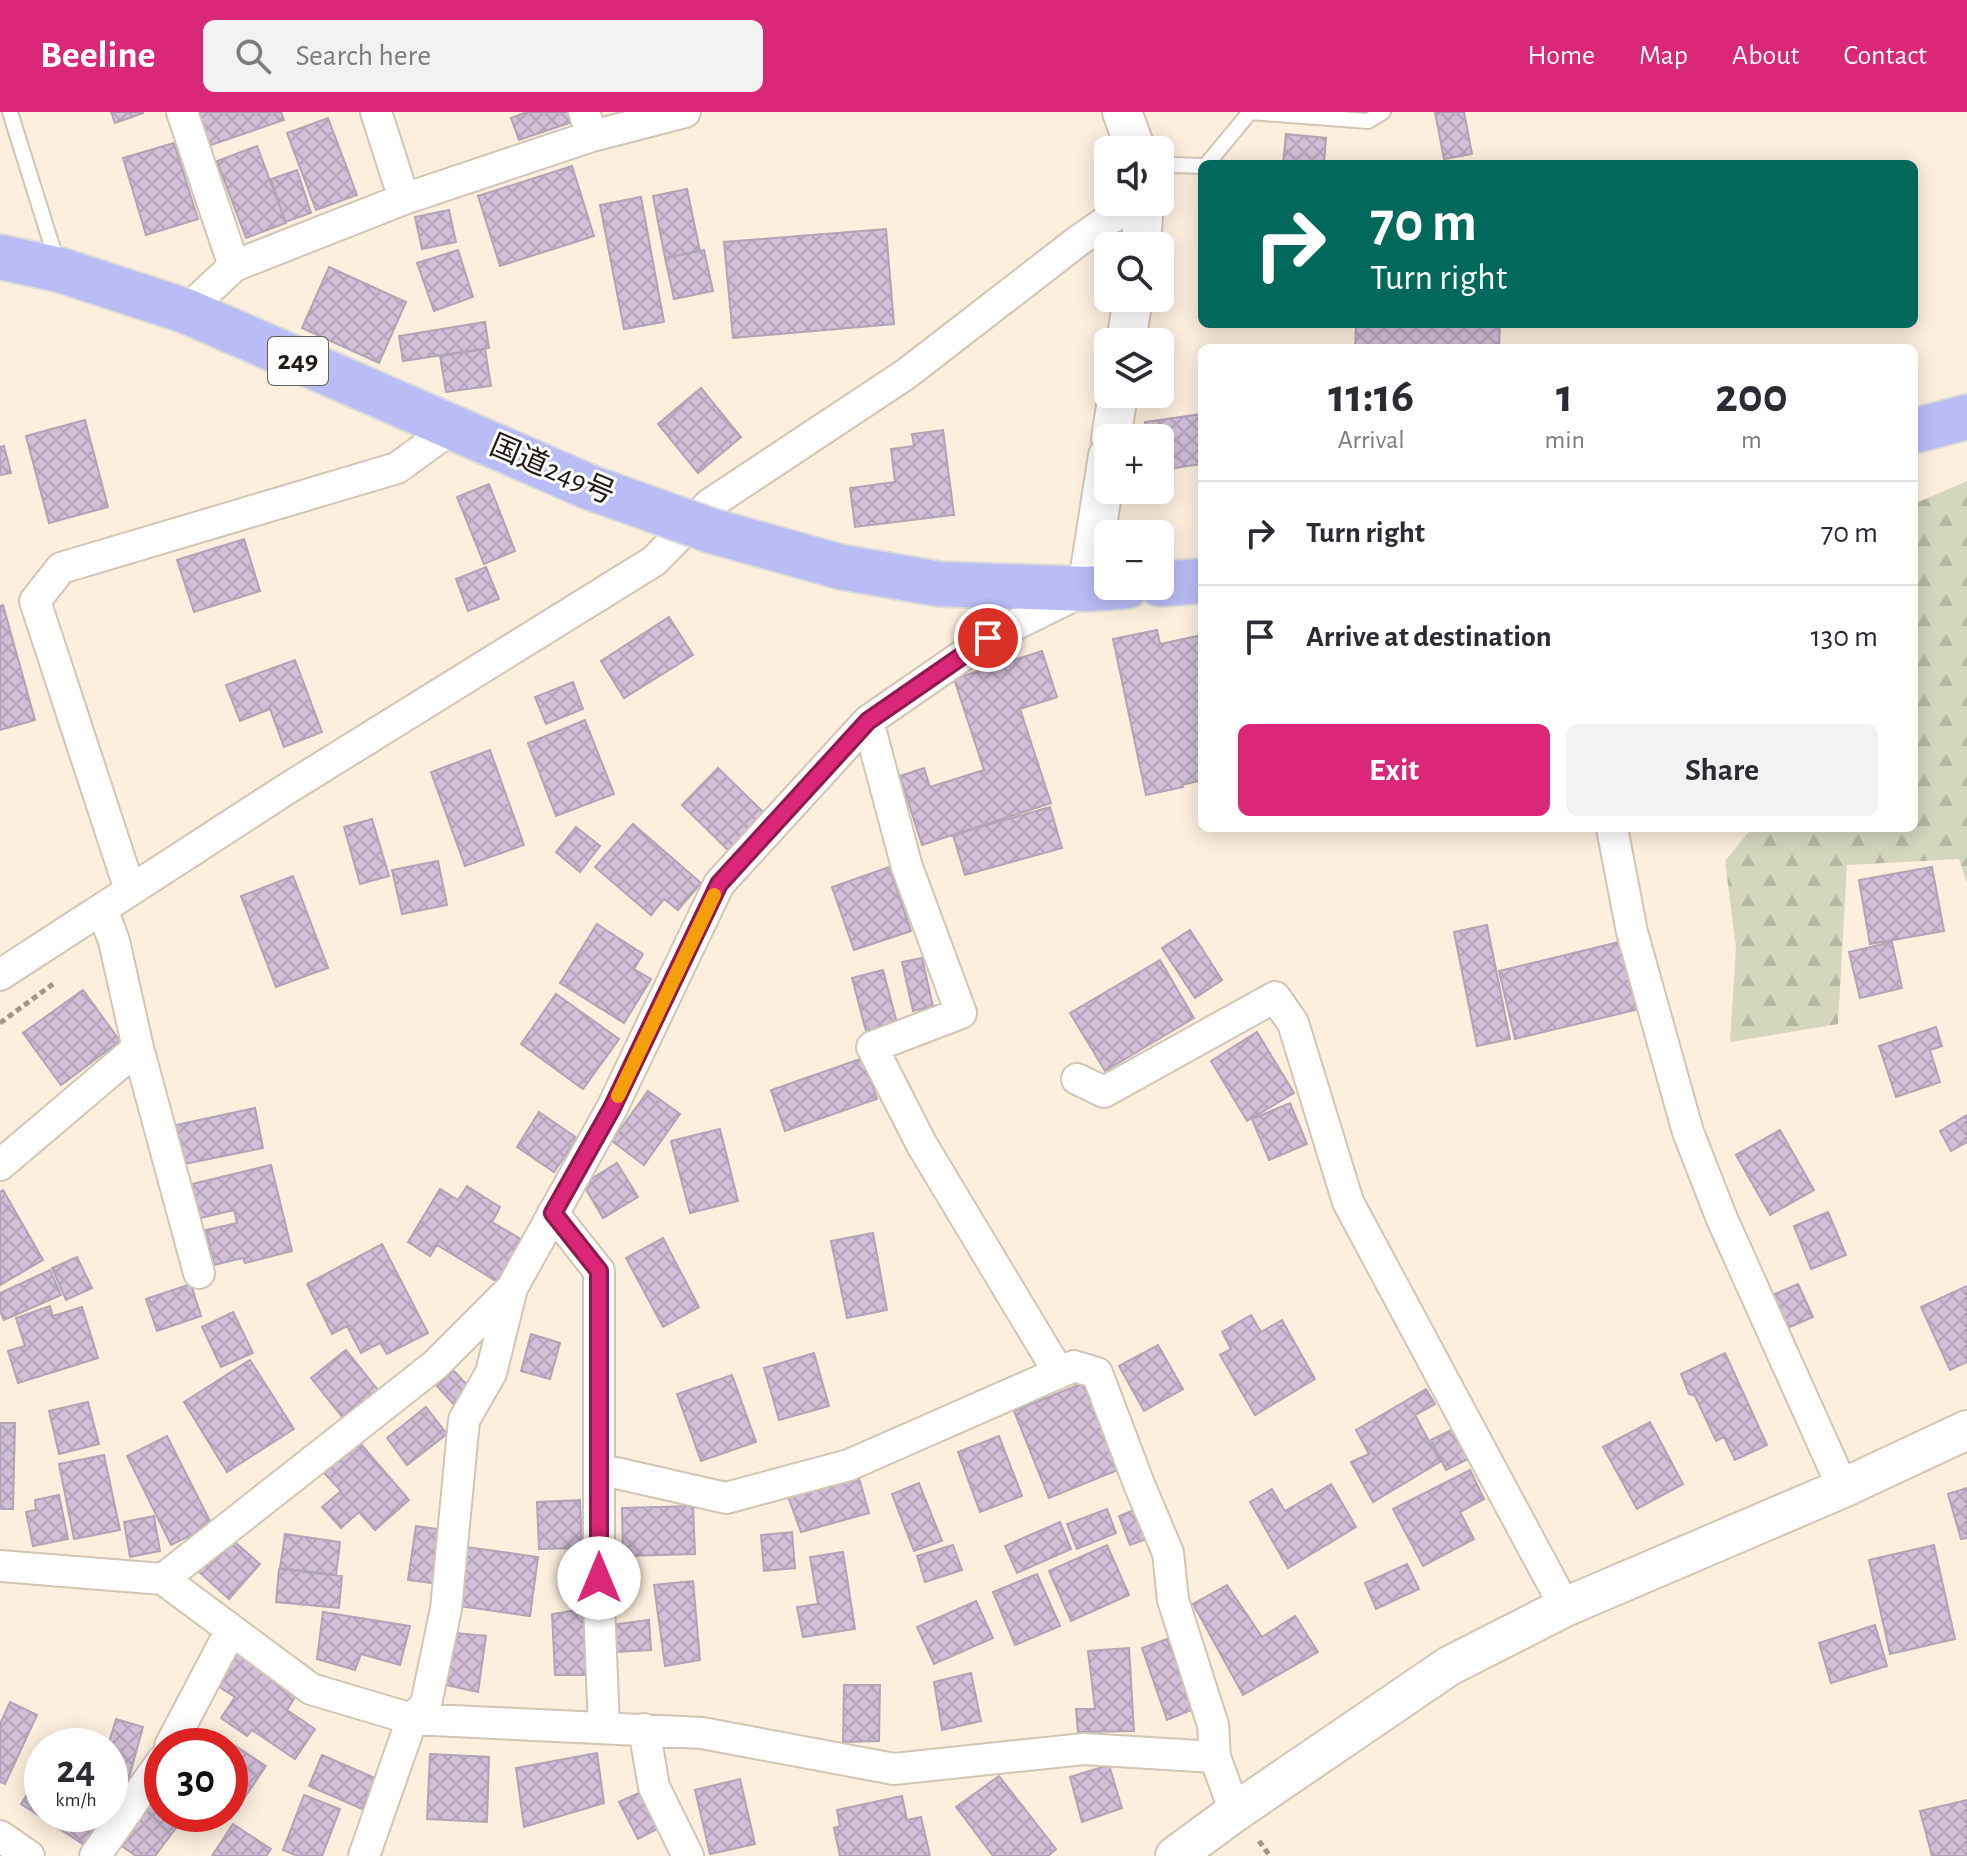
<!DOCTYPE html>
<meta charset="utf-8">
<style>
:root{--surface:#fff;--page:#f2f2f3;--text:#2b2b33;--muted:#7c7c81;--line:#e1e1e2;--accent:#db2777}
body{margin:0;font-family:"Alegreya Sans","Noto Sans JP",sans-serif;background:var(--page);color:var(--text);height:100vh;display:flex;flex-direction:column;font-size:30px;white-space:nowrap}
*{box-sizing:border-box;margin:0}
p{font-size:26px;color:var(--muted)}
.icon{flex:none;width:44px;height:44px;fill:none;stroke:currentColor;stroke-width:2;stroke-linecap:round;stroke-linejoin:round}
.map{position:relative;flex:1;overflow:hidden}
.details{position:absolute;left:1198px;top:232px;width:720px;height:488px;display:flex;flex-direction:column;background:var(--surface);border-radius:12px;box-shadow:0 4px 20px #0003}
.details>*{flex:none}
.top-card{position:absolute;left:1198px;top:48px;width:720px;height:168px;border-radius:12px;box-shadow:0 4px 20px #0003;background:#00695c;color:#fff;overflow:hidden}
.controls{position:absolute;left:1094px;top:24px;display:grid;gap:16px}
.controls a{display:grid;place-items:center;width:80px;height:80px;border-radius:12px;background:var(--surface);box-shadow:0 4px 20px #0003;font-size:40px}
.speed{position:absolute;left:24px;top:1616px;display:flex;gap:16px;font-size:40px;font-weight:700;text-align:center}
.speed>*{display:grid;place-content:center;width:104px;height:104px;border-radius:50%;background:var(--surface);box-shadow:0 4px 20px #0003;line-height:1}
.speed small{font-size:20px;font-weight:400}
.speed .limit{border:12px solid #d22;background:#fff;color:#111}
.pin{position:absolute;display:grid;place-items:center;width:68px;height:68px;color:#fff;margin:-34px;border:4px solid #fff;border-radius:50%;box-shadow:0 2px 8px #0007}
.me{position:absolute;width:88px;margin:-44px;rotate:0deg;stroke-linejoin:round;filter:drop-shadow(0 0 6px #0008)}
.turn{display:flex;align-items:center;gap:28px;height:168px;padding:0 40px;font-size:36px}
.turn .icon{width:104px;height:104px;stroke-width:2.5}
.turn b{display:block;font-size:56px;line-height:68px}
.eta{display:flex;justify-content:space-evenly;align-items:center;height:136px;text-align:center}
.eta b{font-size:48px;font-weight:700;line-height:56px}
.button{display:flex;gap:16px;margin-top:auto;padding:16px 40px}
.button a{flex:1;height:92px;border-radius:12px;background:var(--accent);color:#fff;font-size:32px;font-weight:700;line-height:92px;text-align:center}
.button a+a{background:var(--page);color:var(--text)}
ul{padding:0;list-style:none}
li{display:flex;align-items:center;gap:24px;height:104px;padding:0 40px;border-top:2px solid var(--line)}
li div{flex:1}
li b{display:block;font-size:30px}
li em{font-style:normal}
header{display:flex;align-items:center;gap:48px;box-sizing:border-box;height:112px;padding:0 40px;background:var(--accent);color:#fff}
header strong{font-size:38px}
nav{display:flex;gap:44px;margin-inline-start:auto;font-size:28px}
.search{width:560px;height:72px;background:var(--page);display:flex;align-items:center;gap:20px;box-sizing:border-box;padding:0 28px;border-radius:12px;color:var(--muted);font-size:30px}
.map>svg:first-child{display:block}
.forest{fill:url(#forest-firs)}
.building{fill:url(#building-cross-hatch);stroke:#b1a4b5;stroke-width:2}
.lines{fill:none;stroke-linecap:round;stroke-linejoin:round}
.service-casing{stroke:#d3c5b4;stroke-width:18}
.minor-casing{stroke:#d3c5b4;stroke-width:34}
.tertiary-casing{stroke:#d3c5b4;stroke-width:42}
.trunk-casing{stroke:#dbdbda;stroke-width:48}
.path{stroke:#a1968a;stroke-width:5;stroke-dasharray:6 4;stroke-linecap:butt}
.service{stroke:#fff;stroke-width:14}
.minor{stroke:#fff;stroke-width:30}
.tertiary{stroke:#fff;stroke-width:38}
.trunk{stroke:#babcf6;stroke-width:44}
.trunk-bridge-casing{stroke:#dbdbda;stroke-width:48;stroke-linecap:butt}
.trunk-bridge{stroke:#babcf6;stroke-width:44}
.route-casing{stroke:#8e194d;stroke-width:20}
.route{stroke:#db2777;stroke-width:14}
.slow{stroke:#f59e0b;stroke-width:14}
.labels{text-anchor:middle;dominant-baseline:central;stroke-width:6;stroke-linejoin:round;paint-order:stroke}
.shield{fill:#fefefe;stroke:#635f5b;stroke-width:2}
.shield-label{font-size:28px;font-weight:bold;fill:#211b15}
.street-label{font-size:30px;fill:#211b15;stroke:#fefefe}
</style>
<header>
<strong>Beeline</strong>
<div class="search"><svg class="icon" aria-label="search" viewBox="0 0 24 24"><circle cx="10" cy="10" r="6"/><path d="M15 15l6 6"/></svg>Search here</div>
<nav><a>Home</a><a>Map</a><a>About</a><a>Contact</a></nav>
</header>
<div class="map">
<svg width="1967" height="1744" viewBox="0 0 1967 1744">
<defs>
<pattern id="forest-firs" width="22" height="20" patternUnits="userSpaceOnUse" patternTransform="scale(2)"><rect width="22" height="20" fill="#d4d7be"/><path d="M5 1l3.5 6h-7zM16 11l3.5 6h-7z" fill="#b6b8a2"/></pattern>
<pattern id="building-cross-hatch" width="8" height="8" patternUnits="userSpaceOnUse" patternTransform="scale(2)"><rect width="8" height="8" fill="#d2bed8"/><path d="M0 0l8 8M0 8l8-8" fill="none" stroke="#b4a3b8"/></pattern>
</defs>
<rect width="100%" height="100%" fill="#fdefde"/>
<path class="forest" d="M1967 369V772L1959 747 1847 753 1838 912 1730 930 1736 836 1725 749 1752 716H1914V392Z"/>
<path class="building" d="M111 0H143V1L115 11Z
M193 0H281L284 8 205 35Z
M527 0H569L572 10 519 28 511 6Z
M1435 0H1464L1472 42 1444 47Z
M328 6 357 83 316 98 287 21Z
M1286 22 1326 26 1324 52H1283Z
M174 31 198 107 146 123 123 46Z
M257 34 286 111 246 126 217 49Z
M572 54 594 124 500 154 478 84Z
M297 58 311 101 285 110 271 67Z
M687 77 700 139 665 146 653 84Z
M641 85 664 210 624 217 600 93Z
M449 98 456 130 422 137 415 105Z
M886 117 894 212 733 226 724 130Z
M458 138 473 185 434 199 417 151Z
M704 138 713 179 674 187 665 146Z
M329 155 406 190 379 251 302 216Z
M485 210 489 236 403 249 399 224Z
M1356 212H1500L1499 236H1355Z
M485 237 491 274 446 280 440 244Z
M701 276 741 325 698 361 658 312Z
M1202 302V352L1160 358V326H1148L1145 310Z
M85 308 108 395 49 411 26 324Z
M943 318 954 403 855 415 850 376 895 370 891 337 914 334 912 322Z
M4 334 11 361 0 363V335Z
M489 372 515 439 484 452 457 385Z
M244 427 260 479 194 500 177 448Z
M486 455 499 487 468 499 456 467Z
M3 493 35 608 0 618V494Z
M669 505 693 543 624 586 601 549Z
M1157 518 1160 532 1202 523V668L1182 673 1183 675 1146 683 1113 527Z
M1042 539 1057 585 1020 597 1051 691 922 733 900 664 924 656 930 675 984 658 954 567Z
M295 548 322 620 284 635 270 597 240 609 226 573Z
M573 570 583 597 546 612 535 585Z
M585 608 614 682 556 704 528 631Z
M490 638 524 733 465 754 431 660Z
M718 656 764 701 728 738 682 693Z
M1050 695 1062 736 965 763 953 723Z
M372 707 389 764 360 772 344 715Z
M633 712 701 771 678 798 664 787 651 803 595 755Z
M576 715 600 734 580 760 556 740Z
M438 749 447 793 402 802 392 758Z
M889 755 911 819 854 838 832 775Z
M1932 755 1944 819 1870 832 1859 768Z
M293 764 328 856 276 875 241 784Z
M597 812 643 842 634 857 651 867 624 911 560 871Z
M1487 813 1510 927 1477 934 1454 820Z
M1190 818 1222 868 1195 886 1162 836Z
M1623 829 1639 897 1515 927 1499 859Z
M1892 830 1902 876 1860 886 1849 840Z
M922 846 933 894 913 899 902 850Z
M1160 848 1194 906 1105 959 1070 901Z
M883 858 898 915 867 923 852 866Z
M83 878 120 929 61 973 23 921Z
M556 882 619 927 583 977 521 932Z
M1936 915 1942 934 1930 938 1940 970 1896 985 1879 934Z
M1257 920 1294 981 1247 1009 1211 949Z
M863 946 877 987 785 1019 771 978Z
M648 979 680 1002 644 1053 612 1029Z
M1290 991 1307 1032 1269 1048 1252 1007Z
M255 996 263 1036 184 1052 176 1013Z
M539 1000 577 1026 554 1060 517 1035Z
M1967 1003V1030L1951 1039 1940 1019Z
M720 1017 738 1089 690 1101 671 1029Z
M1780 1018 1814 1078 1770 1103 1736 1043Z
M617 1051 638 1085 603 1106 583 1072Z
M271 1053 292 1139 245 1151 243 1146 214 1153 206 1118 237 1111 234 1098 196 1107 188 1073Z
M467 1074 500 1095 492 1110 526 1130 501 1172 437 1133 430 1144 408 1130 440 1077 458 1088Z
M3 1078 43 1148 0 1173V1080Z
M1828 1100 1846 1143 1811 1157 1794 1114Z
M873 1121 887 1198 847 1206 831 1129Z
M663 1126 699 1195 663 1215 626 1146Z
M382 1132 428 1221 387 1242 380 1231 361 1241 347 1214 332 1222 307 1172Z
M77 1145 92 1176 66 1188 52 1156Z
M50 1158 61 1183 4 1208 0 1199V1181Z
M191 1172 201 1204 157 1219 146 1187Z
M1798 1172 1813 1205 1783 1218 1768 1185Z
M1967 1174V1250L1950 1258 1921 1195Z
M50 1194 53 1204 82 1195 98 1246 18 1271 8 1239 25 1234 16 1206Z
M233 1200 253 1241 221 1255 202 1215Z
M1251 1203 1261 1220 1282 1208 1315 1267 1255 1303 1220 1243 1231 1237 1222 1220Z
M531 1222 560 1231 550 1267 521 1259Z
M1158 1233 1183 1277 1144 1299 1119 1254Z
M346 1238 382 1283 347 1311 311 1266Z
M814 1241 829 1294 779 1308 764 1256Z
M1725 1241 1767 1333 1735 1348 1724 1325 1716 1329 1695 1284 1689 1282 1681 1262Z
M250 1248 294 1317 227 1360 184 1290Z
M451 1256 474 1280 457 1296 435 1272Z
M732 1263 756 1330 701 1349 677 1282Z
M1083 1271 1118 1358 1049 1386 1014 1299Z
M1426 1277 1435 1292 1415 1303 1440 1350 1373 1390 1351 1350 1369 1342 1356 1318Z
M88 1290 99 1332 59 1342 49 1299Z
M426 1295 447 1322 407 1353 387 1326Z
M1650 1310 1683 1372 1637 1397 1603 1335Z
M0 1311H15L13 1397H0Z
M1453 1317 1468 1347 1446 1358 1431 1328Z
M167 1324 212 1413 171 1433 127 1344Z
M999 1324 1022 1384 980 1400 958 1340Z
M359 1330 409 1388 375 1418 359 1400 341 1416 322 1395 341 1379 324 1361Z
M104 1343 120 1418 74 1427 59 1352Z
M1470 1358 1484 1387 1460 1400 1474 1427 1423 1454 1393 1397Z
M857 1359 869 1401 801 1420 787 1382Z
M919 1371 942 1429 914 1439 892 1382Z
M1331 1372 1356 1415 1288 1456 1250 1390 1272 1377 1285 1399Z
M1967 1376V1426L1961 1427 1948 1382Z
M59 1383 68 1427 33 1434 26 1400 36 1398 35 1388Z
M580 1388 582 1436 539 1437 537 1390Z
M693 1394 695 1442 623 1444 622 1396Z
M1141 1395 1152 1425 1130 1433 1119 1404Z
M1107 1397 1116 1421 1077 1437 1067 1412Z
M154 1404 160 1439 130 1445 124 1410Z
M1060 1410 1071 1437 1017 1461 1005 1434Z
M416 1414 445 1418 438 1472 408 1468Z
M792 1420 795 1456 764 1459 761 1423Z
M285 1422 340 1430 336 1463 280 1456Z
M228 1424 260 1452 229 1487 198 1459Z
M953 1433 962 1458 925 1470 917 1444Z
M1107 1433 1129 1483 1071 1509 1049 1459Z
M1934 1433 1955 1527 1890 1542 1869 1448Z
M466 1435 538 1445 530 1504 459 1494Z
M843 1440 855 1517 803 1525 797 1495 818 1492 810 1445Z
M1407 1452 1419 1477 1376 1497 1365 1471Z
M279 1457 342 1464 339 1496 276 1490Z
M1037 1462 1060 1514 1015 1533 993 1480Z
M693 1469 700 1548 665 1554 654 1473Z
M1227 1473 1262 1525 1295 1504 1318 1540 1243 1583 1193 1492Z
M976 1489 993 1526 934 1552 917 1515Z
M589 1496 595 1563H555L552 1502Z
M323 1500 410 1514 400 1553 361 1542 355 1558 317 1547Z
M649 1508 651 1538 614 1540 610 1513Z
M1875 1513 1887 1554 1831 1571 1819 1531Z
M456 1521 486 1524 478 1580 446 1573Z
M1167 1527 1194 1597 1167 1608 1142 1536Z
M1129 1536 1134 1619 1078 1620 1076 1597H1095L1088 1539Z
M238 1541 297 1582 287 1598 315 1617 295 1647 252 1618 247 1624 221 1606 235 1585 216 1573Z
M971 1561 981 1609 942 1618 934 1570Z
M844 1573H880L879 1629 843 1630Z
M10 1590 37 1603 5 1672 0 1670V1612Z
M116 1607 143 1615 122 1691 110 1688 108 1634Z
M214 1620 266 1654 230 1707 223 1702H230V1634H205Z
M597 1641 604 1691 524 1715 516 1656Z
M430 1642 489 1645 487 1710 427 1707Z
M322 1643 375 1666 362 1697 309 1674Z
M1109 1653 1122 1696 1082 1710 1070 1665Z
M42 1659V1702H107L86 1734 21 1692Z
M999 1664 1056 1737 1048 1744H993L956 1695Z
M740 1667 755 1732 710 1742 695 1678Z
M643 1679 663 1714 638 1727 619 1690Z
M304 1683 340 1697 322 1744H298L283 1738Z
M902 1684 907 1708 921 1705 930 1744H840L834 1716 840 1714 837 1698Z
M146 1688 179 1712 155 1744H136L116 1730Z
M1967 1688V1744H1932L1920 1699Z
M233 1712 271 1737 266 1744H212Z"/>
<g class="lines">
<g class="service-casing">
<path id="service" d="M10 0 57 150
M1251 0 1368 9 1383 0
M1207 52 1250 0
M1160 57 1174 53 1202 54"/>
</g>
<g class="minor-casing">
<path id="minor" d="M182 0 234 154
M376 0 404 87
M592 24 685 0
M186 199 234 154 404 87 592 24 584 0
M868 609 907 755 961 901 872 935 922 1033 1059 1261
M1612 716 1632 820 1688 1020 1722 1107 1843 1376
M130 778 35 489 61 456 397 356 452 316
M102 797 114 829 138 936 199 1161
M0 863 285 678 654 449 710 392 906 262 1078 129 1111 106 1143 90
M1077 967 1104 980 1275 885 1293 911 1348 1090 1565 1495
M0 1053 138 936
M553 1101 599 1159V1493L604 1615
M599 1357 726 1386 849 1353 1074 1254 1097 1261 1139 1372 1168 1441 1173 1488 1213 1613 1215 1645
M0 1454 163 1467 311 1577 412 1607 702 1621 894 1657 1084 1637 1215 1645 1235 1700
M163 1467 435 1253 512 1176 612 996 719 772 868 609 988 526 1083 479
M644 1617 654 1675 688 1744
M170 1634 231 1518
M0 1724 29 1744
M95 1744 162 1649
M364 1744 412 1607 426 1592 446 1497 464 1308 491 1261 512 1176"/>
</g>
<g class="tertiary-casing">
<path id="tertiary" d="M1122 0 1136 38
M1141 134 1144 90
M1126 230 1133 186
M1111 326 1118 282
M1087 477 1108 344
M1175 1744 1235 1700 1449 1554 1565 1495 1843 1376 1967 1318"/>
</g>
<g class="trunk-casing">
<path id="trunk" d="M0 145 60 158 186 199 589 375
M1914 319 1967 305
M841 455 939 472 1087 477 1127 474
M1160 472 1202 469"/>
</g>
<path class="path" d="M0 911 53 872
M1259 1729 1270 1744"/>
<use href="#service" class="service"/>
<use href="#minor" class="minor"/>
<use href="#tertiary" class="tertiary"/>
<use href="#trunk" class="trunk"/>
<g class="trunk-bridge-casing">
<path id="trunk-bridge" d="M589 375 712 419 841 455"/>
</g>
<use href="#trunk-bridge" class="trunk-bridge"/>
</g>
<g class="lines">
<g class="route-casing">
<path id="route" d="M599 1466V1159L553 1101 612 996 719 772 868 609 988 526"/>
</g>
<use href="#route" class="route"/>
<path class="slow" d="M618 984 714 783"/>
</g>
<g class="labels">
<rect class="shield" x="268" y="225" width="60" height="48" rx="6"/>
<g class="shield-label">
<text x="298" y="249">249</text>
</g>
<g class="street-label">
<text transform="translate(552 358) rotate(23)">国道249号</text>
</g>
</g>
</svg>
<div class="controls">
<a><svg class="icon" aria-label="sound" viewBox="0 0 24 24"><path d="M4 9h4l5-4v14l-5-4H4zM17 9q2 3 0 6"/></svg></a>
<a><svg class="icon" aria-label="search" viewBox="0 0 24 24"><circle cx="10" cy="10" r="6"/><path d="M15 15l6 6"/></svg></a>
<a><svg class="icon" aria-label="layers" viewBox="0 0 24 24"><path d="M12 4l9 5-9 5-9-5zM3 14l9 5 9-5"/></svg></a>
<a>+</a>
<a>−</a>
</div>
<div class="speed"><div>24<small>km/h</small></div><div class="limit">30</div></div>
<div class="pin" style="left:988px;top:526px;background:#d93025"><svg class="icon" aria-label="arrive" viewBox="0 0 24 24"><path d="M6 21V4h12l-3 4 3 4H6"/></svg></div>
<svg class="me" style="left:599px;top:1466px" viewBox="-20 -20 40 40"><circle r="19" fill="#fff"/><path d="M0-13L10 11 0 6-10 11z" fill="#db2777"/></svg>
<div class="top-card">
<div class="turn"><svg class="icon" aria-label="right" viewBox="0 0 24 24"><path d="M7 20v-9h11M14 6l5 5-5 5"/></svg><div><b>70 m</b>Turn right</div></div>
</div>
<section class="details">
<div class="eta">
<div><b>11:16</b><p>Arrival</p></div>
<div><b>1</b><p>min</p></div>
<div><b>200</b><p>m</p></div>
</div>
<ul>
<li><svg class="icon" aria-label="right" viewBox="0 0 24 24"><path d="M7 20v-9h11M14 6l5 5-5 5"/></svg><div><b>Turn right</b></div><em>70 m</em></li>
<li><svg class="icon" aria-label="arrive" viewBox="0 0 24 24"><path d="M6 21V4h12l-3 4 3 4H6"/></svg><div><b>Arrive at destination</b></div><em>130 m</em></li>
</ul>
<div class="button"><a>Exit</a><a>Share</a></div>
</section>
</div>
